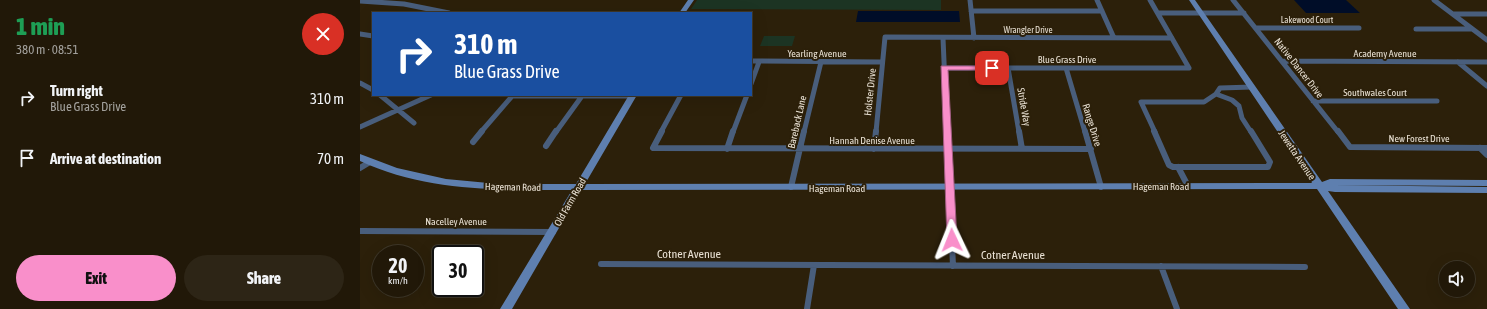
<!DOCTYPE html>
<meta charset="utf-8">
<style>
:root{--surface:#211808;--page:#2d2516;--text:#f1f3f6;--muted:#a2a09c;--line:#3e3729;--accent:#f98fca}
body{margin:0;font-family:"Asap Condensed",sans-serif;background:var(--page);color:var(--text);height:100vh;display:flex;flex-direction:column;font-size:15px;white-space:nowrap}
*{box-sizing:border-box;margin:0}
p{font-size:13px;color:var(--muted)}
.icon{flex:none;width:22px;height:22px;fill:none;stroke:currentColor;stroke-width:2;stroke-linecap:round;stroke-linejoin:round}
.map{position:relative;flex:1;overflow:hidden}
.details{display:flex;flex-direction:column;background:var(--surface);width:360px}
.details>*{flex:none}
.top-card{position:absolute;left:12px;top:12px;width:380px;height:84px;border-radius:0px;box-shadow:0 4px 16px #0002,0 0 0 1px var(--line);background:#1a4fa0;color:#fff;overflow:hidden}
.buttons{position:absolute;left:1079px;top:261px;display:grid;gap:8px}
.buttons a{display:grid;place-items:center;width:36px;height:36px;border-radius:50%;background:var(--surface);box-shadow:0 4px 16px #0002,0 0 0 1px var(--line);font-size:20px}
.speed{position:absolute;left:12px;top:245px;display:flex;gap:8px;font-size:20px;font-weight:700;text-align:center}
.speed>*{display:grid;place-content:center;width:52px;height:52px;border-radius:50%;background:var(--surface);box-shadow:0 4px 16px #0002,0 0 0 1px var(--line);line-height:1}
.speed small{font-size:10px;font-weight:400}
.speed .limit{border:2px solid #111;border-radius:6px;background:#fff;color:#111}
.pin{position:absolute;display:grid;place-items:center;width:34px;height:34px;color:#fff;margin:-17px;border-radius:8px;box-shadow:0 2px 6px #0006}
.me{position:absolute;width:44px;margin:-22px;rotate:358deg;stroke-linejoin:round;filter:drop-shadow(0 0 3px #0008)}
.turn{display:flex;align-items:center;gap:14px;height:84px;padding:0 16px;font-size:18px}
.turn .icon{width:52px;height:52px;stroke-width:2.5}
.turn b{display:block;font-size:28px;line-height:34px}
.round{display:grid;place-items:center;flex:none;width:42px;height:42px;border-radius:21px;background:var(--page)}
.head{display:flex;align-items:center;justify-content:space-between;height:68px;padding:0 16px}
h1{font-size:24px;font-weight:800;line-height:30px;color:#1e9e55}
.cta{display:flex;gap:8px;margin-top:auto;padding:8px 16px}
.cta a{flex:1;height:46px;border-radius:24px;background:var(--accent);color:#111;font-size:16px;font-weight:800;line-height:46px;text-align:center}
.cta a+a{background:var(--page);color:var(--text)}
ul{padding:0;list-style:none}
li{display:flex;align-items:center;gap:12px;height:60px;padding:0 16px}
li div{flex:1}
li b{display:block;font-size:15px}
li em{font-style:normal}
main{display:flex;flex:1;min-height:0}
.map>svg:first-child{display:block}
.green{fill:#1c3423}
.water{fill:#000d28}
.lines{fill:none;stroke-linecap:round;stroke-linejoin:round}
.street-far1{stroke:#495e7c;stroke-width:5}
.street{stroke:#495e7c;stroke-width:6}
.secondary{fill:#5e7faf;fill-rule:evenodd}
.route{fill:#f98fca;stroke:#a25d83}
.labels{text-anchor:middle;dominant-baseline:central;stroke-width:4;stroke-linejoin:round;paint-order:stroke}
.far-street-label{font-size:9px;fill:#eae2d5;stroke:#2c200a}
.street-label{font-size:10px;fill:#eae2d5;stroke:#2c200a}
.near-street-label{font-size:12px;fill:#eae2d5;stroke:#2c200a}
</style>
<main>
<section class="details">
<div class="head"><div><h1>1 min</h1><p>380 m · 08:51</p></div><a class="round" style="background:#d93025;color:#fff"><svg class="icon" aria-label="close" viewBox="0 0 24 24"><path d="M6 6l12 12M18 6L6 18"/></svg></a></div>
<ul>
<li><svg class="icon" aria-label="right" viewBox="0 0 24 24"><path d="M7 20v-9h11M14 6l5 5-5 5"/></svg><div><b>Turn right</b><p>Blue Grass Drive</p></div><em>310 m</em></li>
<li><svg class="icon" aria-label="arrive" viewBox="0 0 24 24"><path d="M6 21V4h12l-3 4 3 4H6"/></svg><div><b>Arrive at destination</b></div><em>70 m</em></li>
</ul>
<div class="cta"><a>Exit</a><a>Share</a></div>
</section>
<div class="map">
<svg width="1127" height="309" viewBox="0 0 1127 309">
<rect width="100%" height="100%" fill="#2c200a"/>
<path class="green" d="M337 0H581V10L331 9Z
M404 36H435L432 46H400Z"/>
<path class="water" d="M934 0H986L1000 13H946Z
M498 11H599L600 22H496Z"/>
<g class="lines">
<path class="street-far1" d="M610 0 614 38
M737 0 754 38
M790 0 829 68
M873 0 978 132
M1074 0 1127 40
M0 1 44 4 89 13
M611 11H742
M798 13H884
M1093 14H1127
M896 28H999
M1056 29H1112
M0 34 13 36
M583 38 587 132
M391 61 522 62
M922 61 1127 62
M1098 62 1127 86
M584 68H829
M648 68 659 132
M706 68 725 132
M0 83 13 90
M391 84 399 62
M856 94 872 100 879 106 882 118 891 132
M856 94 860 88 892 87
M20 95 54 123
M152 96H273
M953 101H1077
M0 127 71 95
M121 132 153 95
M196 132 222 96
M301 132 321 95
M373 132 387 95
M444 132 461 62
M516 132 525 37 812 38
M795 132 781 102H844L856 94"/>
<path class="street" d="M302 131 293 148 731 149
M587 131 593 266
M659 131 662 149
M725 131 741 187
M794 131 809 165 813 167H908L910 162 891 131
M978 131 990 147 1127 148
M113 142 122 131
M186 146 196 131
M1120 148 1127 155
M367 149 373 131
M514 149 516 131
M818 167 828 186
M0 168 10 162
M431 187 444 131
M0 231 193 232
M241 264 945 267
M801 266 817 309
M447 309 454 265"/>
<path class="secondary" d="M328 0H334L325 13H319Z
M829 0H835L962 182 970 179 1127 180V186L973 185 1127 187V193L975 192 968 191 1050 309H1038L957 189 221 190 152 309H140L212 190C139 190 67 192 0 161V154L37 168 86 179 139 184H216L269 95H277L225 184 952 183Z"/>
</g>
<path class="route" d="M581 66H632L636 68 632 70H588L597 240 592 244 587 240Z"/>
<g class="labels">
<g class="far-street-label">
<text x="947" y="20">Lakewood Court</text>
<text x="668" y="30">Wrangler Drive</text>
</g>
<g class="street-label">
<text x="457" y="53">Yearling Avenue</text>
<text x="1025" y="53">Academy Avenue</text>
<text x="707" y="59">Blue Grass Drive</text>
<text transform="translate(939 68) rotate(52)">Native Dancer Drive</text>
<text transform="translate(510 92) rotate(-84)">Holster Drive</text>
<text x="1015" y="92">Southwales Court</text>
<text transform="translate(664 107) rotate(80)">Stride Way</text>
<text transform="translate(437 122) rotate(-77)">Bareback Lane</text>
<text transform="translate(732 125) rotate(73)">Range Drive</text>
<text x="1059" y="138">New Forest Drive</text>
<text x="512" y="140">Hannah Denise Avenue</text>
<text transform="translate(937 155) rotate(56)">Jewetta Avenue</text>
<text x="801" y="186">Hageman Road</text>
<text transform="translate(153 187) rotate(1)">Hageman Road</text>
<text x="477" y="188">Hageman Road</text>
<text transform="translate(210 202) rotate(-60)">Old Farm Road</text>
<text x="96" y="221">Nacelley Avenue</text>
</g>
<g class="near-street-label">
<text x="329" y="254">Cotner Avenue</text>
<text x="653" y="255">Cotner Avenue</text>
</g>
</g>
</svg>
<div class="buttons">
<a><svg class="icon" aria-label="sound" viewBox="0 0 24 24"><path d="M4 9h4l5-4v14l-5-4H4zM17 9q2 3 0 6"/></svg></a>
</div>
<div class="speed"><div>20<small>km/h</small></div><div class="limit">30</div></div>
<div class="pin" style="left:632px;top:68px;background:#d93025"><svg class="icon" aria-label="arrive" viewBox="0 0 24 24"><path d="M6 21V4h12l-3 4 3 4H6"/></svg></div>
<svg class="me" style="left:592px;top:240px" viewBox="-20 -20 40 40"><path d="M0-17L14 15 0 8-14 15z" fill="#f98fca" stroke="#fff" stroke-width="4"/></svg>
<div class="top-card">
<div class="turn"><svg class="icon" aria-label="right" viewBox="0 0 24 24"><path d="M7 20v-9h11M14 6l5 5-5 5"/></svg><div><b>310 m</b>Blue Grass Drive</div></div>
</div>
</div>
</main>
